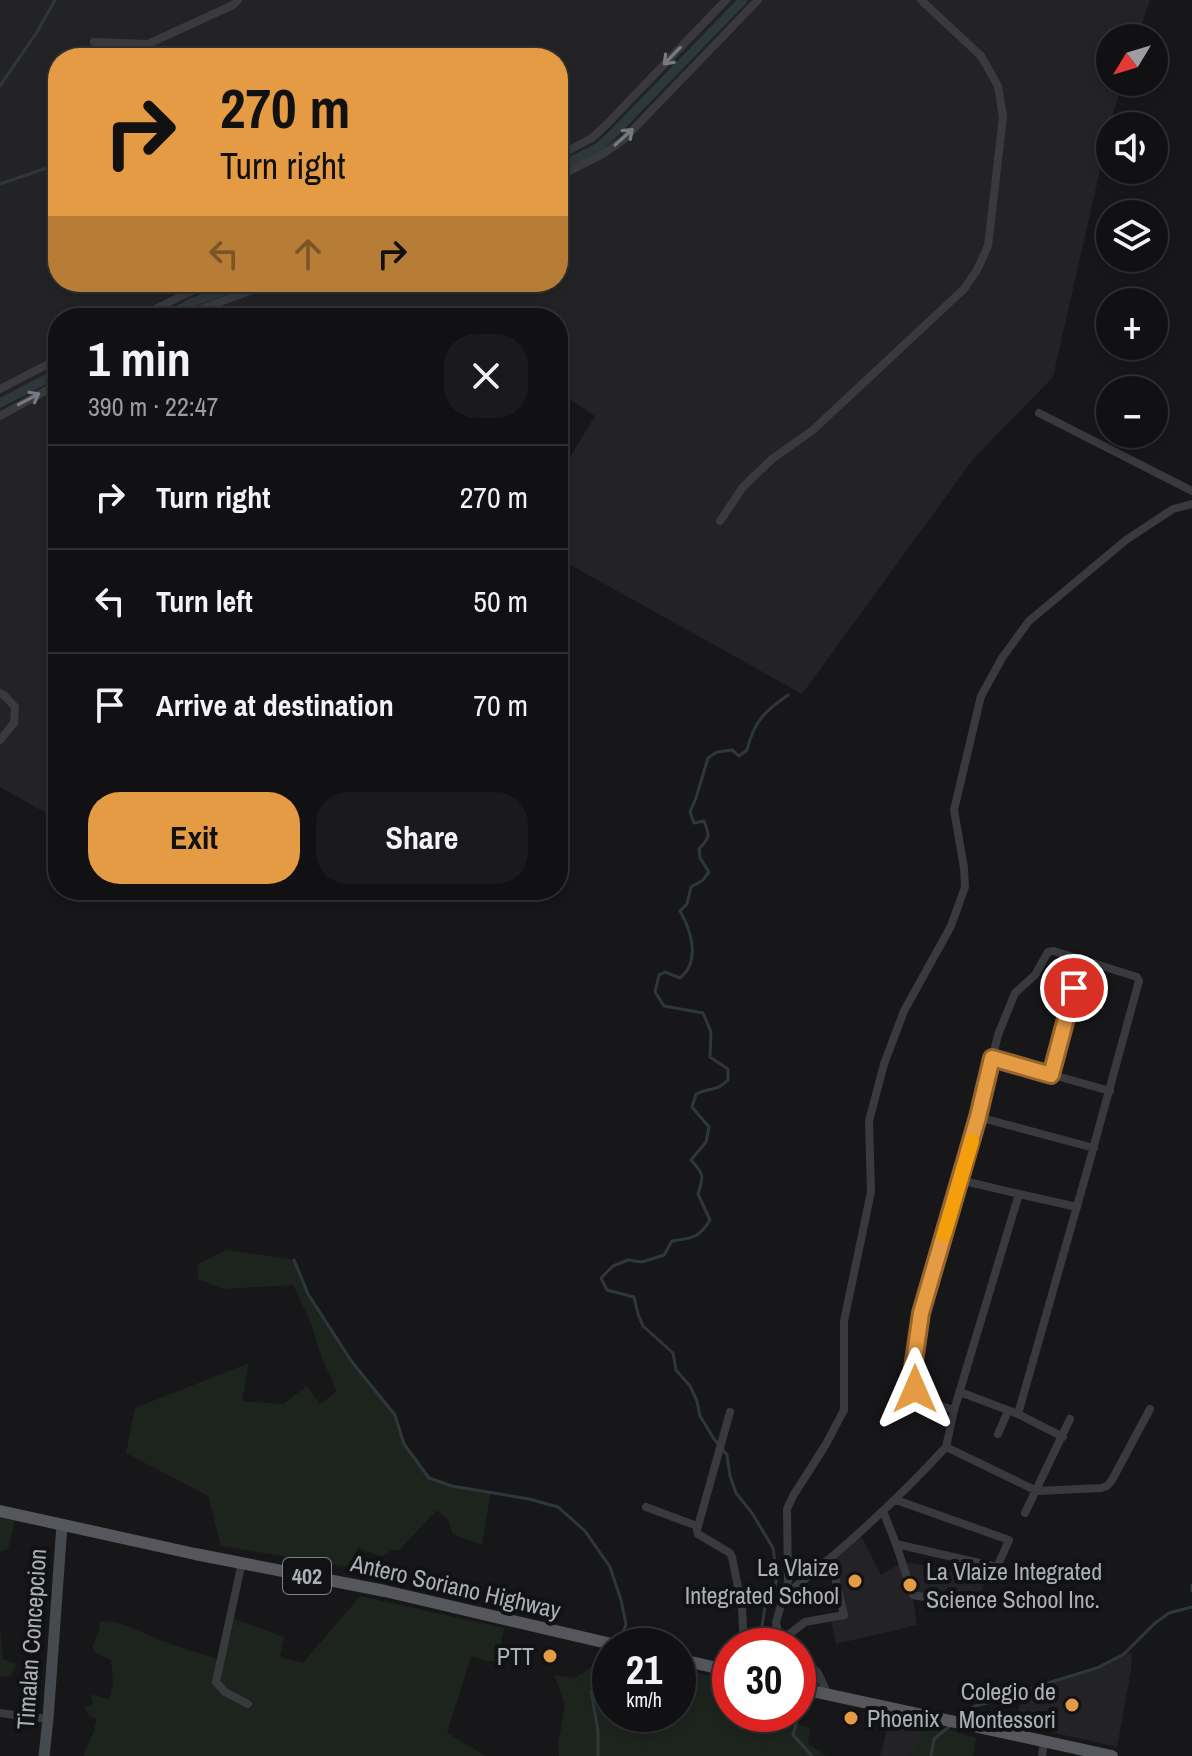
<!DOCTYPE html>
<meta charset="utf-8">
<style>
:root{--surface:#111113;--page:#1a1a1c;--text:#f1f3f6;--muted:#9c9da0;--line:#303133;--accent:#e59b43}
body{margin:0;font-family:"Archivo Narrow",sans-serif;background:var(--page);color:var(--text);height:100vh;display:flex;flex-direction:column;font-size:30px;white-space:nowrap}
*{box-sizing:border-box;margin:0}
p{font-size:26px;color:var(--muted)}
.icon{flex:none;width:44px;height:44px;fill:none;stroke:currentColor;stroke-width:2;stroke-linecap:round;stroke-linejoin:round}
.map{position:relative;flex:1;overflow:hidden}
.drawer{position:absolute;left:48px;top:308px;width:520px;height:592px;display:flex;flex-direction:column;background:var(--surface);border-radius:32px;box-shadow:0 4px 12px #0003,0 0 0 2px var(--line)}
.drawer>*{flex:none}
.top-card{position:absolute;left:48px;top:48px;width:520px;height:244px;border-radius:32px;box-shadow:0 4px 12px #0003,0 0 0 2px var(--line);background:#e59b43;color:#111;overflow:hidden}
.needle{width:52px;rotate:232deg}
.buttons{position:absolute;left:1096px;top:24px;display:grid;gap:16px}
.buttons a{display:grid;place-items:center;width:72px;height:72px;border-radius:50%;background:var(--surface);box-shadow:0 4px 12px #0003,0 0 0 2px var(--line);font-size:40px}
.speed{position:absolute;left:592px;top:1628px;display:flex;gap:16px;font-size:40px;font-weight:700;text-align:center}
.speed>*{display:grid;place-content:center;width:104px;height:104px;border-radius:50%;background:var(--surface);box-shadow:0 4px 12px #0003,0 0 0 2px var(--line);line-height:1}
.speed small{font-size:20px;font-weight:400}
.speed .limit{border:12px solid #d22;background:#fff;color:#111}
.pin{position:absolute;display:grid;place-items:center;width:68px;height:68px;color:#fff;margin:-34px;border:4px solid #fff;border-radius:50%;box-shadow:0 2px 8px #0007}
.me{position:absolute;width:88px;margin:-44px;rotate:0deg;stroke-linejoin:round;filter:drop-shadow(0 0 6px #0008)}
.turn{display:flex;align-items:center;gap:28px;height:168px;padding:0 40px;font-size:36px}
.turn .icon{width:104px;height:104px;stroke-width:2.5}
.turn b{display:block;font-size:56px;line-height:68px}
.lanes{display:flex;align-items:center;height:76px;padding:0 40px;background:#0003;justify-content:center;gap:40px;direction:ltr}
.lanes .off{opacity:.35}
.round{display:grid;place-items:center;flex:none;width:84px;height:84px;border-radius:32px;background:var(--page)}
.headline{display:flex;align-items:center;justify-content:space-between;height:136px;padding:0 40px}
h1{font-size:48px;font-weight:800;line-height:60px}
.cta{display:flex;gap:16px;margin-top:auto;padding:16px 40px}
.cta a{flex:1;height:92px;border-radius:32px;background:var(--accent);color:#111;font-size:32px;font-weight:800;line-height:92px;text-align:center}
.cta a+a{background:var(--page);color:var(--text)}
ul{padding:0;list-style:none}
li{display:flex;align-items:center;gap:24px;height:104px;padding:0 40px;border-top:2px solid var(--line)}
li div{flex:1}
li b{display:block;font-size:30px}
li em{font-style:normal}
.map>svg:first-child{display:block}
.built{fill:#232326;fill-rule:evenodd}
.green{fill:#1d241e}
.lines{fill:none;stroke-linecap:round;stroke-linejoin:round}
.stream{stroke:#2e373c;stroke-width:3}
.canal{stroke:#2e373c;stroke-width:9}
.street{stroke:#383a3e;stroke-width:8}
.secondary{stroke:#46494d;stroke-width:11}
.primary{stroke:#55575c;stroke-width:12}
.oneway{stroke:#777b81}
.route-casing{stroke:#95652c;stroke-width:20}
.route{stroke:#e59b43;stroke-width:14}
.slow{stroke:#f59e0b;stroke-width:14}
.poi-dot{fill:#e59b43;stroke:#121214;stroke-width:3}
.labels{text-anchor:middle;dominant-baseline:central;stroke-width:8;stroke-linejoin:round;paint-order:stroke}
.shield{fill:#121214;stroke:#7c8187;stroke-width:2}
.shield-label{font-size:22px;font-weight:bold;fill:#aab0b8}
.poi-label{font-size:24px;fill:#aab0b8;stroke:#121214;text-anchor:end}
.street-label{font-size:24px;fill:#aab0b8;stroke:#121214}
</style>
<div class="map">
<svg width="1192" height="1756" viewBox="0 0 1192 1756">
<rect width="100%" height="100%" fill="#171719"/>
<path class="built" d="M0 0H1150L1137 38H1110V82H1122L1110 126 1053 377 974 458 802 694 558 558V477L595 416 558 392V318H442L424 307 419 318H58V820L0 787ZM58 58H558V282H58Z
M860 1533 881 1575 902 1562 988 1575 974 1606 913 1596 917 1625 836 1644 830 1617 843 1615 831 1560Z
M1132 1653 1131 1671 1117 1747 1015 1724 1023 1691 1097 1668 1124 1654Z
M891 1715 924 1722 918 1747 909 1756H880Z"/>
<path class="green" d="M227 1250 294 1260 308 1294 352 1362 395 1415 404 1444 429 1477 452 1486 491 1492 482 1545 453 1534 448 1520 437 1510 399 1550H392L381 1557 358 1548 348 1567 221 1546 208 1496 126 1453 135 1408 249 1363 242 1401 283 1404 307 1386 320 1404 337 1391 322 1359 311 1323 293 1285 223 1289 198 1279 197 1264Z
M0 1518 15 1521 8 1549 0 1551Z
M360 1596 504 1628 497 1661H486L471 1656 447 1733 486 1756H83L93 1733 97 1719 89 1716 85 1708 93 1704 91 1694 110 1700 113 1683 111 1660 96 1653 92 1647 100 1628 99 1621C121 1620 140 1632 160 1640 179 1648 200 1653 220 1660L230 1617 284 1637 280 1657 303 1663Z
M0 1627 3 1659 17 1664 11 1675 5 1677 0 1676Z
M605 1657H610V1714H678V1669L730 1680V1714H777V1717L810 1728 808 1744 827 1756H559L558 1745 565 1705 554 1675 575 1678Z
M924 1722 976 1738 973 1756H909L918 1746Z"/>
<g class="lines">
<path class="stream" d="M0 86 37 32 55 0
M0 184 58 164
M294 1260 308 1294 352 1362 395 1415 404 1444 429 1478 452 1486 529 1499 558 1507 585 1531 610 1567 621 1600 626 1624 620 1641
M1192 1585V1591
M771 1646 762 1626 765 1607 773 1597 777 1576 773 1548 752 1513 736 1493 730 1476 727 1455 714 1439 700 1416 697 1401 690 1386 676 1370 673 1353 643 1326 638 1314 634 1297 607 1290 601 1278 613 1266 628 1260 642 1262 664 1255 672 1241C693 1238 699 1238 710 1220L698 1194C704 1176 704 1174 691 1160L706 1142 709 1127 692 1107 696 1094C710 1087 716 1092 728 1080V1069L710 1057 711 1032 703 1013 664 1006 655 992 659 975 665 972 680 978C701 961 691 930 680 911L687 904 691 887 703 880 709 872 700 858 699 849C710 837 710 836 704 821L694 823 690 812 696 798 708 758 717 752 732 750 739 756 747 750C754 721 765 711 788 695
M800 1692 802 1701 793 1735 812 1756
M959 1718 975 1706 1003 1699 1041 1685 1097 1668 1124 1654 1154 1624 1169 1613 1192 1607
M598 1756V1731L591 1691 610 1669
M931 1756 934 1739 950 1726"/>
<path class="canal" d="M558 168 599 147 614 133 743 0
M164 318 193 302 249 282
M0 403 58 373"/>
<path class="street" d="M94 42 148 44 233 5 238 0
M558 156 592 138 607 124 726 0
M558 177 603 154 623 140 758 0
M138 318 187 293 216 282
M183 318 198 310 274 282
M0 389 58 359
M1039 413 1192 491
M0 416 58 384
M720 521 743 487 772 459 813 430 964 289 977 270 988 246 1003 117 998 86 981 56 921 0
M0 693 5 696 15 707 14 723 0 740
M992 1058 1110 1091
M1051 1075 1081 959
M978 1117 1094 1148
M960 1180 978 1117 998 1035 1015 993 1035 975 1048 952 1054 951 1137 977 1139 981 1087 1171 1018 1414
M1019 1194 1077 1207
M960 1392 1018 1414 1063 1437
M730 1412 697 1530 698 1534 730 1553 732 1557 742 1608 744 1646
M998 1434 1008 1411
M946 1447 954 1410 1019 1194 960 1180 921 1313 912 1375 915 1389 920 1397 927 1402 954 1410
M896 1500 1009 1540 997 1567 896 1544
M646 1507 697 1526
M883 1511 896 1544 913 1595 974 1606
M1025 1513 1070 1419
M242 1562 216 1682 225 1692 248 1704
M785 1595C843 1550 896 1501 946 1447L1037 1491 1101 1488 1107 1486 1112 1480 1150 1409
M783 1639 805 1622 844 1615 831 1560
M790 1646 778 1633 776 1622 788 1581 787 1509 793 1496 826 1444 844 1410V1321L871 1192 869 1121 884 1064 904 1011 951 926 965 887 964 868 954 810 981 696 1002 658 1029 621 1126 540 1173 509 1192 504
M798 1654 818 1673 828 1695
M0 1713 48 1719
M1042 1756 1044 1741"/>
<path class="secondary" d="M44 1756 48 1719 62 1525"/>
<path class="primary" d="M0 1511 195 1554 385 1591 620 1646
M678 1659 730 1671
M798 1688 1112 1756"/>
</g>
<defs><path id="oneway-shaft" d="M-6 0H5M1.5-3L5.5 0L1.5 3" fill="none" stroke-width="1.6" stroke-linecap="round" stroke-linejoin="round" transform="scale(2)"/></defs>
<g class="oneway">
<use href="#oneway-shaft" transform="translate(672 56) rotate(134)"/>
<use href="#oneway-shaft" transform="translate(624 137) rotate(-42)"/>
<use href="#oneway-shaft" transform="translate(29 399) rotate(-28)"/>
</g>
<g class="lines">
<g class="route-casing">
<path id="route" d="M915 1389 912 1375 921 1313 978 1117 992 1058 1051 1075 1074 988"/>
</g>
<use href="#route" class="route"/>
<path class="slow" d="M944 1235 972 1141"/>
</g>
<g class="poi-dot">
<circle cx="855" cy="1581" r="8"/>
<circle cx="910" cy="1585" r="8"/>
<circle cx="550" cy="1656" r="8"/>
<circle cx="1072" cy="1705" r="8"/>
<circle cx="851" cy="1718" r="8"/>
</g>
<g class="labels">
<rect class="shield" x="283" y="1558" width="48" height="36" rx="6"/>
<g class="shield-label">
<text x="307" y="1576">402</text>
</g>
<g class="poi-label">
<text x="839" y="1567">La Vlaize<tspan x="839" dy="28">Integrated School</tspan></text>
<text x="926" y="1571" text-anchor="start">La Vlaize Integrated<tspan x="926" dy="28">Science School Inc.</tspan></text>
<text x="534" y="1656">PTT</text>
<text x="1056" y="1691">Colegio de<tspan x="1056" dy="28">Montessori</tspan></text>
<text x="867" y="1718" text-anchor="start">Phoenix</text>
</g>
<g class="street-label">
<text transform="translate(456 1586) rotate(13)">Antero Soriano Highway</text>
<text transform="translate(31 1639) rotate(-86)">Timalan Concepcion</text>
</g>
</g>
</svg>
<div class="buttons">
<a><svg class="needle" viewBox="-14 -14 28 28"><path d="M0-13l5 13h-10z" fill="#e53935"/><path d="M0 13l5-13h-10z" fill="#9c9da0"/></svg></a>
<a><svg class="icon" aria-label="sound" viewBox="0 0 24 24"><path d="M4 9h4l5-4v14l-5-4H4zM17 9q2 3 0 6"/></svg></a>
<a><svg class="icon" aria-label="layers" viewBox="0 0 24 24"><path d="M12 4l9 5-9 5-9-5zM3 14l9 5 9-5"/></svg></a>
<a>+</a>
<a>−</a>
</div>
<div class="speed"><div>21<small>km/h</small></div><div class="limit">30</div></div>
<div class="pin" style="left:1074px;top:988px;background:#d93025"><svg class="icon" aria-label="arrive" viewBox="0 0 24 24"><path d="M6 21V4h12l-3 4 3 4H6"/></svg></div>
<svg class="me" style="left:915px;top:1389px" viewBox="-20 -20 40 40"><path d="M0-17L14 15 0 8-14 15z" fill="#e59b43" stroke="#fff" stroke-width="4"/></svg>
<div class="top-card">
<div class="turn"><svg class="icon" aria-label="right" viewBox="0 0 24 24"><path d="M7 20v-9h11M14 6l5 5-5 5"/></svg><div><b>270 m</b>Turn right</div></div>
<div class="lanes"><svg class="icon off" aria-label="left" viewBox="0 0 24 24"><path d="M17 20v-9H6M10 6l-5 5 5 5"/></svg><svg class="icon off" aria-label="ahead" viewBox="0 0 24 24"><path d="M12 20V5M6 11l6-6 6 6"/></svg><svg class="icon" aria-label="right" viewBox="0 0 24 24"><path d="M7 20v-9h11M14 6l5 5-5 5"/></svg></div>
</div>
<section class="drawer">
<div class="headline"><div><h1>1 min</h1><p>390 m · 22:47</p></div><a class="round"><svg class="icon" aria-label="close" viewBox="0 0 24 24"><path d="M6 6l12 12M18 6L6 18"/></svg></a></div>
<ul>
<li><svg class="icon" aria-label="right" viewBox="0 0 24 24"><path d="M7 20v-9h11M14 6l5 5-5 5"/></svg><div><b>Turn right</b></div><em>270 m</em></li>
<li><svg class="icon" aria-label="left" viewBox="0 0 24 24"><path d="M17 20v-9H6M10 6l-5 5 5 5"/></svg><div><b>Turn left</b></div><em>50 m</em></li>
<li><svg class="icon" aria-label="arrive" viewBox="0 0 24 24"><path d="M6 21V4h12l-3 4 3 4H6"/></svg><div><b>Arrive at destination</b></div><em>70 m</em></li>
</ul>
<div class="cta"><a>Exit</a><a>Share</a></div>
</section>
</div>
